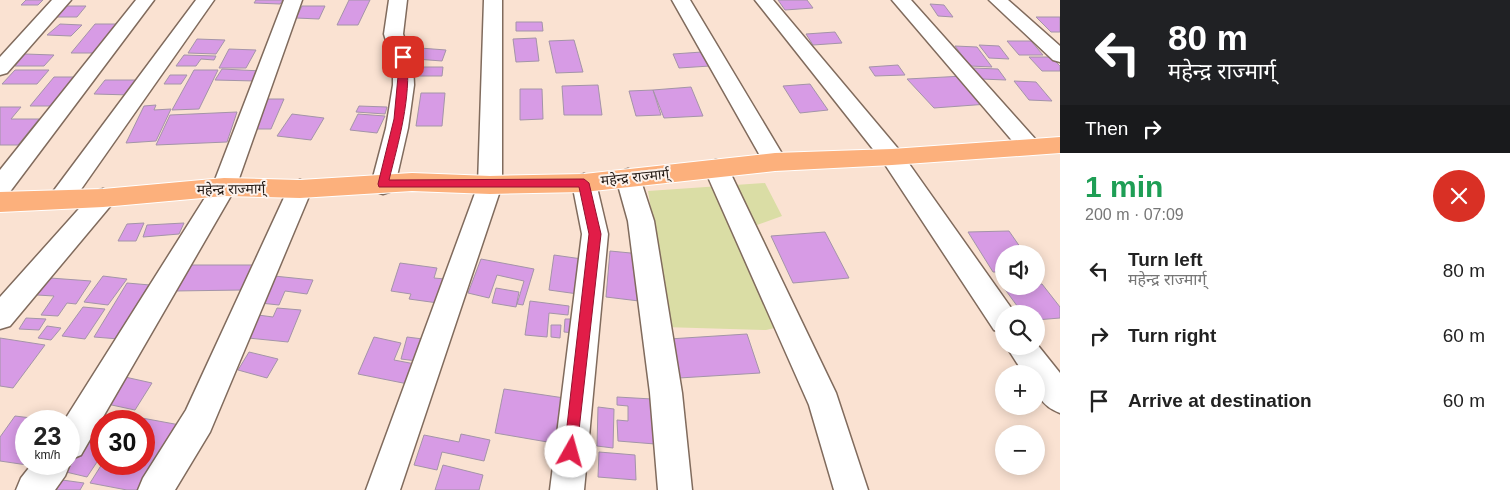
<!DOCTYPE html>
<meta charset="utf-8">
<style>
:root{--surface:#fff;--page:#f6f6f6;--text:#222;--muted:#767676}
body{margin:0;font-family:Arial,"Noto Sans Devanagari",sans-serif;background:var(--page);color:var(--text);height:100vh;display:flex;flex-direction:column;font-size:19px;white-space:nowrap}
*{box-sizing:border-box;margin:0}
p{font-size:16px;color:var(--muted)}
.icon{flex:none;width:28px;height:28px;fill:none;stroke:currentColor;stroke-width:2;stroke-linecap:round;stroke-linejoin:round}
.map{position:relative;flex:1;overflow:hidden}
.details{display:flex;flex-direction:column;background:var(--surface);width:450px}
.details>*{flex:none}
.hud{background:#202124;color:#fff;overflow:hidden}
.tools{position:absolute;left:995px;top:245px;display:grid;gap:10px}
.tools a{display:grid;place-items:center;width:50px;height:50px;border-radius:50%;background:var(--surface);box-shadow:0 2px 12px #0003;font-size:25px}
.speed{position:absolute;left:15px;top:410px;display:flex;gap:10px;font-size:25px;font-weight:700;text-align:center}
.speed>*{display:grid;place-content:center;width:65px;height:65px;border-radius:50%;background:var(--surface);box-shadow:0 2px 12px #0003;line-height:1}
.speed small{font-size:12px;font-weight:400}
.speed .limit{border:8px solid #d22;background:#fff;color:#111}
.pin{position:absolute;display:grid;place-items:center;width:42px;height:42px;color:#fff;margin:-21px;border-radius:10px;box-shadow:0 2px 8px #0006}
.me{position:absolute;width:55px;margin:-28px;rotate:7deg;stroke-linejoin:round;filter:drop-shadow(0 0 4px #0008)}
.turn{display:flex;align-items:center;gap:18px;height:105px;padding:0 25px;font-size:22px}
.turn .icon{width:65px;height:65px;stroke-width:2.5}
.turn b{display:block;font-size:35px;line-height:42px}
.then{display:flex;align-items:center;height:48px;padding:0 25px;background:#0003;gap:10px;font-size:19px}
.round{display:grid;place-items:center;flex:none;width:52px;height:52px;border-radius:26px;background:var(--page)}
.overview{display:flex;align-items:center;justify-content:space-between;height:85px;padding:0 25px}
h1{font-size:30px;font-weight:800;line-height:38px;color:#1e9e55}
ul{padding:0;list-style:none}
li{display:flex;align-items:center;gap:15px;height:65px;padding:0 25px}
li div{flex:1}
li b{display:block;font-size:19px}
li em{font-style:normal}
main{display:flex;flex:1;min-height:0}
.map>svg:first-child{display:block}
.green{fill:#dadda5}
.building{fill:#d79be5;stroke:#a494a8}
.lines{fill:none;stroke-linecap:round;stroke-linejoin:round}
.minor-casing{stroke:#806b5d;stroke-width:3}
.trunk-casing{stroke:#fff;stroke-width:2}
.minor{fill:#fff;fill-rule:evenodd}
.trunk{fill:#fcb07c;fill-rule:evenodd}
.route{fill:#e11d48;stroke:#92132f}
.labels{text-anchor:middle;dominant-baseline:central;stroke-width:4;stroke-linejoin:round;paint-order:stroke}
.street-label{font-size:14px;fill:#221914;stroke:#fcf2ec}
</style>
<main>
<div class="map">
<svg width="1060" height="490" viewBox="0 0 1060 490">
<rect width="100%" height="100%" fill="#fae2d2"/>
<path class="green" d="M765 183 782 216 757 225 775 263 788 325 766 330 663 327 659 259 648 191Z"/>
<path class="building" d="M26 0H43L38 5H21Z
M256 0H283L280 4 254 3Z
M349 0H370L358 25H337Z
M778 0H807L813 8 785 10Z
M930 4 944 5 953 17 938 16Z
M63 6H86L77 17H53Z
M302 6H325L319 19 296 18Z
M1036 17H1060V32H1051Z
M516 22H542L543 31H516Z
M60 24 82 25 71 36 47 35Z
M95 24H119L97 53H71Z
M835 32 842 43 813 45 806 34Z
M536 38 539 61 516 62 513 39Z
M197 39 225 40 216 54 188 53Z
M574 40 583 72 556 73 549 41Z
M1007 41H1031L1043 55H1019Z
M979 45 999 46 1009 59 989 58Z
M955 46 977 47 992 67 970 66Z
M420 48 446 50 442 61 416 59Z
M229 49 256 50 246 68H219Z
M702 52 710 66 679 68 673 54Z
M25 54 54 55 44 66H15Z
M184 55 216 56 214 60 201 59 196 66H176Z
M1029 57H1051L1060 66V71H1042Z
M898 65 905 75 875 76 869 67Z
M418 67H443L442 76H416Z
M973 68 998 69 1006 80 981 79Z
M222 69 261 71 255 81 215 80Z
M15 70H49L37 84H2Z
M194 70H218L199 109 172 110Z
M170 75H187L181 84H164Z
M964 76 988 104 934 108 907 79Z
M54 77H78L55 106H30Z
M105 80H141L131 95 94 94Z
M1014 81 1036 82 1052 101 1029 100Z
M810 84 828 110 800 113 783 86Z
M598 85 602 115H564L562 86Z
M691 87 703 116 664 118 653 90Z
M520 89H542L543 119 520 120Z
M653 90 661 115 636 116 629 91Z
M421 93H445L442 126H416Z
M266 99H284L271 129H251Z
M156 105 154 110 171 109 156 141 126 143 144 106Z
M359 106 387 107 385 114 356 112Z
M0 107H21L11 119H39L18 145H0Z
M237 112 227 142 156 145 170 115Z
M292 114 324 118 311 140 277 136Z
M358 114 385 116 377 133 350 130Z
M144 223 136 241H118L127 224Z
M184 223 179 234 143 237 147 225Z
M1009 231 1025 254H1004V272H993L968 232Z
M825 232 849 278 793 283 771 236Z
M610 251 641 254 639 301 606 297Z
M554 255 582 259 578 294 549 290Z
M481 259 534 269 523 305 517 304 524 281 497 275 489 298 468 293Z
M400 263 437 268 434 278 445 279 438 303 409 299 411 294 391 291Z
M186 265H252L243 290 174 291Z
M103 276 127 279 108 305 84 302Z
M274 276 313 280 307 294 285 291 279 305 260 303Z
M50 278 91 281 76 304 67 303 58 316 41 315 54 296 37 295Z
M127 283 150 285 119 339 94 337Z
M1042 284 1060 307V318L1036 320V314H1023L1004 288Z
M496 288 519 292 516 307 492 303Z
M530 301 569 306 568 315 549 313 547 337 525 335Z
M83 307 105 309 85 339 62 336Z
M277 308 301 310 288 342 248 338 258 315 273 317Z
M26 318 46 319 39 330 19 329Z
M565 319H576L575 333 564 332Z
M551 325H561L560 338 551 337Z
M47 326 61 328 51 340 38 338Z
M747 334 760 373 679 378 669 339Z
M374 337 401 343 394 360 415 364 408 384 358 374Z
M407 337 423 339 417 361 401 359Z
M0 338 45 345 13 388 0 386Z
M249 352 278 359 267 378 238 370Z
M125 377 152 383 135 410 107 404Z
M504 389 571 399 565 445 495 433Z
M617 397 652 399 655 444 618 441 617 420 628 421V406L617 405Z
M598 407 614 409 613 448 597 446Z
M15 416 56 421H26V464H35L34 466 0 461V437Z
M131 416 180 425 145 490H127L90 483 102 464H144V421H127Z
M100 423 101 456 87 477 66 472Z
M461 434 490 440 484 461 442 452 437 470 414 465 424 435 459 442Z
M599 452 635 455 636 480 598 477Z
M443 465 483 475 479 490H435Z
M55 479 84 483 80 490H48Z"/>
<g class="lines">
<g class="minor-casing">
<path id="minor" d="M52 0H71L7 73 0 75V57Z
M136 0H154L9 193 0 196V170Z
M196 0H214L70 205 61 208 52 205 49 199 52 193Z
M284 0H302L236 187 81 455 69 460V421H64L213 185Z
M389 0H407L403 34 413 64 414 85 408 128 395 185 392 191 383 194 374 191 371 185 386 128 393 85V64L384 34Z
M484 0H502V185L400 490H366L478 185Z
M672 0H690L787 162 783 168 775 170 767 168Z
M755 0H773L900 151 1014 312 1015 314H1004V333L994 330 884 163Z
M892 0H911L1037 141 1040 146 1037 151 1029 154 1021 151Z
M989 0H1008L1060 46V62L1053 60Z
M716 160 724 162 728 168 836 393 868 490H834L809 405 704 168 708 162Z
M628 169 636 172 640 178 654 221 682 393 692 490H658L650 393 628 221 616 178 620 172Z
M584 174 592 177 596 183 608 234 584 490H550L582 234 572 183 576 177Z
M300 180 309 183 312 189 210 432 175 490H138L143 478 186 410 288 189 291 183Z
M103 189 112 192 115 198 112 204 10 326 0 329V297L94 192Z
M1036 343 1060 373V413C1040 405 1036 394 1036 374H1024L1006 346H1036Z
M69 461 70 464 65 476 55 490H16L21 478 32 464H69Z"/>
</g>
<g class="trunk-casing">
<path id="trunk" d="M1060 137V153L892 165 775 171 584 192 490 194 412 191 300 198 224 196 103 207 0 212V192L103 189 224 178 300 180 412 173 490 176 584 174 775 153 892 149Z"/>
</g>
<use href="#minor" class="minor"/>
<use href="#trunk" class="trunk"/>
</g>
<path class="route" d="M400 55 407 57C411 99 399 140 389 180L584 179 589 183 601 234 576 457 571 459 566 457 564 452 589 234 579 187H379L378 184 394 119Z"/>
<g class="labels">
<g class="street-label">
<text transform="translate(635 177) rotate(-6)">महेन्द्र राज्मार्ग्</text>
<text transform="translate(231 189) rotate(-1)">महेन्द्र राज्मार्ग्</text>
</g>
</g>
</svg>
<div class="tools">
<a><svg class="icon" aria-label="sound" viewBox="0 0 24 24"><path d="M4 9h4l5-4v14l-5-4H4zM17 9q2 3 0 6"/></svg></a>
<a><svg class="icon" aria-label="search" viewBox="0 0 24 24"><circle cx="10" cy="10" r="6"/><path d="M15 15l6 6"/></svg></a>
<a>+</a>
<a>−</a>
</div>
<div class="speed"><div>23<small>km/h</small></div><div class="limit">30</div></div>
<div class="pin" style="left:403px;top:57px;background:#d93025"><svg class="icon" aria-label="arrive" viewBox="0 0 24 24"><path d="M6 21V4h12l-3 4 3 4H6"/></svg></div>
<svg class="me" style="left:571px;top:452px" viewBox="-20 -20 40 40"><circle r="19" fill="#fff"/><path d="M0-13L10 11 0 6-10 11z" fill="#e11d48"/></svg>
</div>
<section class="details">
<div class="hud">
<div class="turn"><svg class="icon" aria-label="left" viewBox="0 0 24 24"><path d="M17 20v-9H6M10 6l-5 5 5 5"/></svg><div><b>80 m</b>महेन्द्र राज्मार्ग्</div></div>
<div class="then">Then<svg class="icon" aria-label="right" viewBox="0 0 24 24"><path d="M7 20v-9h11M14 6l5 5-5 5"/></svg></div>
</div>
<div class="overview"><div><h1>1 min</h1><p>200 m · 07:09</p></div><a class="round" style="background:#d93025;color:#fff"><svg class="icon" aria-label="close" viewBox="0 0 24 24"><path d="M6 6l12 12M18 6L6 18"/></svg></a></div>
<ul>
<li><svg class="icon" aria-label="left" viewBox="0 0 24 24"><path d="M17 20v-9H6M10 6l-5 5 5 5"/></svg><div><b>Turn left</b><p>महेन्द्र राज्मार्ग्</p></div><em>80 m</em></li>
<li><svg class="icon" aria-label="right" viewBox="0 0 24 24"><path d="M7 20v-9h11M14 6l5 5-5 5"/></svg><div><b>Turn right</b></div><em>60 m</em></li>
<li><svg class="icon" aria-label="arrive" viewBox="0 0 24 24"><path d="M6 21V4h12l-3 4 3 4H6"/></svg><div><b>Arrive at destination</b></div><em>60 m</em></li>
</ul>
</section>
</main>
